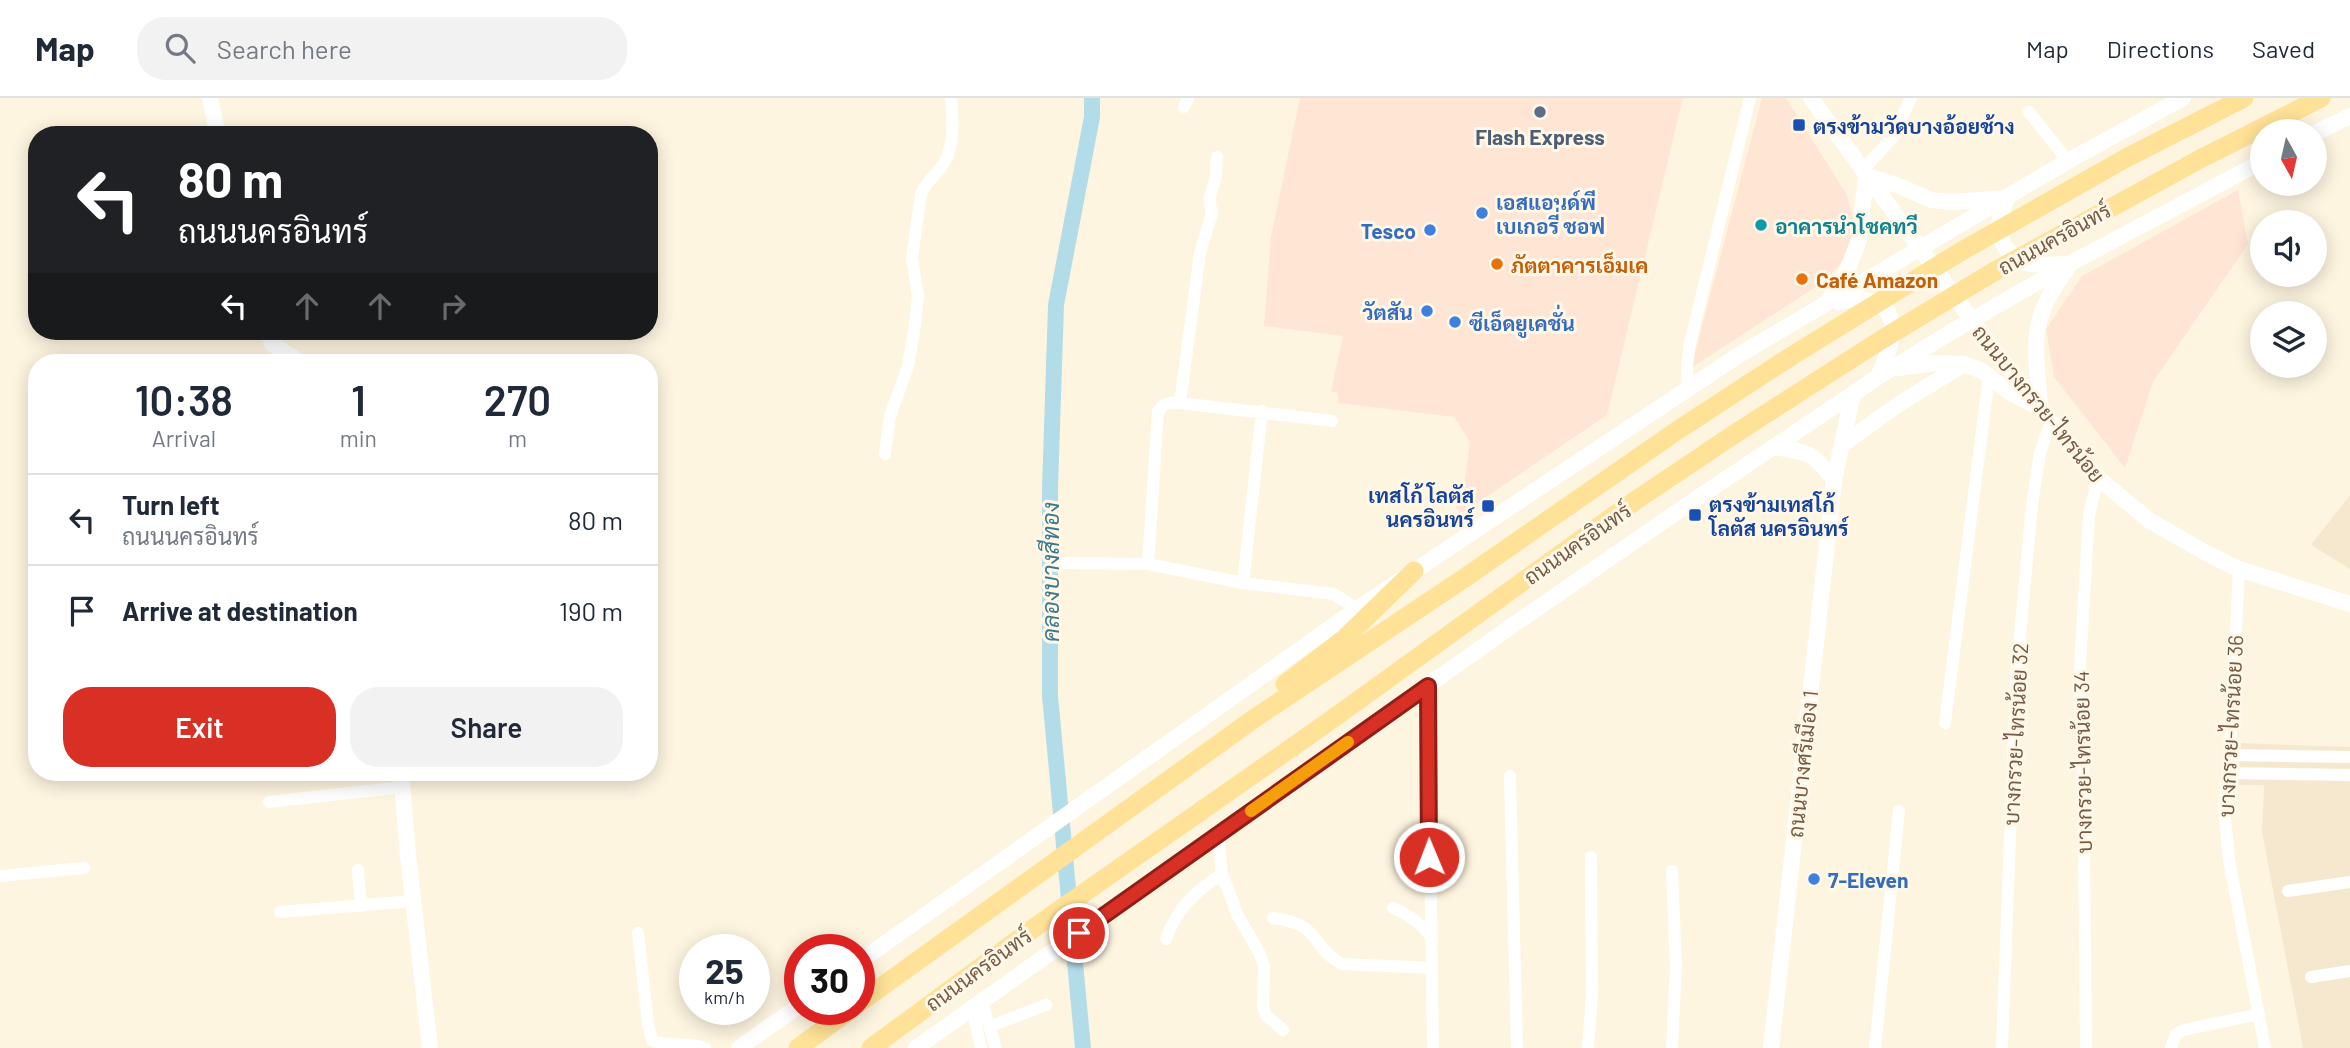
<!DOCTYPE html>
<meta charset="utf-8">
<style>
:root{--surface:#fff;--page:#f2f2f3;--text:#1f2937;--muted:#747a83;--line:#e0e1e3;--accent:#d93025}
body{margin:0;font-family:Barlow,Sarabun,sans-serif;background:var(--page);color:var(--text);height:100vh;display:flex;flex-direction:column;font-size:26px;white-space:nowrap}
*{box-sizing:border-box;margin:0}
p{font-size:23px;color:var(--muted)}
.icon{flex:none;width:38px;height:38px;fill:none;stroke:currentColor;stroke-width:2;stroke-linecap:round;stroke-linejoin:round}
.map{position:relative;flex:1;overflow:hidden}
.sheet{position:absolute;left:28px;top:256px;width:630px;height:427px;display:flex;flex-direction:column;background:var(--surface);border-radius:28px;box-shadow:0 4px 18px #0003}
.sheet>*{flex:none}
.top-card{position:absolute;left:28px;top:28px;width:630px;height:214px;border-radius:28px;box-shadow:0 4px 18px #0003;background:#202124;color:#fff;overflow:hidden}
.needle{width:46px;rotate:172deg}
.fabs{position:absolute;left:2250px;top:21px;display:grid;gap:14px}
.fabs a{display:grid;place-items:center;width:77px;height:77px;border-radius:50%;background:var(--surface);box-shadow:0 4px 18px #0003;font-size:35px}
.speed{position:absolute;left:679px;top:836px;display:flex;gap:14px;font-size:35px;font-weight:700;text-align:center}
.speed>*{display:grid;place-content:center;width:91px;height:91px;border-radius:50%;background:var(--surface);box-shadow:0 4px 18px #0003;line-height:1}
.speed small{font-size:18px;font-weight:400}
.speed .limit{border:10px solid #d22;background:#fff;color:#111}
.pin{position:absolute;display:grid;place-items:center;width:60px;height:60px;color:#fff;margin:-30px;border:4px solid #fff;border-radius:50%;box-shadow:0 2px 7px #0007}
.me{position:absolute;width:77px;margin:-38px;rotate:359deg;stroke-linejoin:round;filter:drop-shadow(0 0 5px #0008)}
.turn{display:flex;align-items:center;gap:24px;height:147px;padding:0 35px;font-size:32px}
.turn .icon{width:91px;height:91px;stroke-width:2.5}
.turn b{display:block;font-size:49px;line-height:60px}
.lanes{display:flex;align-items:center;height:66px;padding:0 35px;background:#0003;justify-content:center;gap:35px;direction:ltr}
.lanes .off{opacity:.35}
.eta{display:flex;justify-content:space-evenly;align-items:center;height:119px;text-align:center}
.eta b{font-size:42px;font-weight:600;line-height:49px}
.button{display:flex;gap:14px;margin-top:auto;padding:14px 35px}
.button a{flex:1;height:80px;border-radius:28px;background:var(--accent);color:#fff;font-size:28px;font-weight:600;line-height:80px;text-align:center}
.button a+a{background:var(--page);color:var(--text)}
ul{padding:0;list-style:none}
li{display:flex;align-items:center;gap:21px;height:91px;padding:0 35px;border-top:2px solid var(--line)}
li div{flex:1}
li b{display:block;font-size:26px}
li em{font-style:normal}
header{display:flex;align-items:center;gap:42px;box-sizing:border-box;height:98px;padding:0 35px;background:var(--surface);border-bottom:2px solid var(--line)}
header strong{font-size:33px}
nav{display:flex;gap:38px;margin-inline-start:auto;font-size:24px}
.search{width:490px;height:63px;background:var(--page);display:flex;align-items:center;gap:18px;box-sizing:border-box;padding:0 24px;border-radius:28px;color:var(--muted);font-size:26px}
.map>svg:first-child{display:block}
.residential{fill:#f6e8ce}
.commercial{fill:#ffe5d4}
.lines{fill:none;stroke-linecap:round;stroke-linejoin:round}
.canal{stroke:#b3dce9;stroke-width:16}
.street{stroke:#fff;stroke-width:12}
.secondary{stroke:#fff;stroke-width:16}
.primary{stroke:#ffe297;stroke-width:19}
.route-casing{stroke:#8d1f18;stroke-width:18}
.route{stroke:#d93025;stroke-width:12}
.slow{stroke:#f59e0b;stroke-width:12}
.service-dot{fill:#5c6f8a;stroke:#fff8e9;stroke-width:2.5}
.transit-dot{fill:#1a4fb4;stroke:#fff8e9;stroke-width:2.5}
.shop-dot{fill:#3f7fe0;stroke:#fff8e9;stroke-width:2.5}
.culture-dot{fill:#0f9aa8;stroke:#fff8e9;stroke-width:2.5}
.food-dot{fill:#e8710a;stroke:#fff8e9;stroke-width:2.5}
.labels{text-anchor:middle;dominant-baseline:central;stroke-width:6;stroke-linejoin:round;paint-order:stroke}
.transit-label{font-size:21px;font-weight:bold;fill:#164399;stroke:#fff8e9;text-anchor:start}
.service-label{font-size:21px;font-weight:bold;fill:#4e5e75;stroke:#fff8e9}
.shop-label{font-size:21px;font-weight:bold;fill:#366cbe;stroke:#fff8e9;text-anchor:start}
.culture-label{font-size:21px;font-weight:bold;fill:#0d838f;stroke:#fff8e9;text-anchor:start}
.street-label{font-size:21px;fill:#775c45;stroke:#fff8e9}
.food-label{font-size:21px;font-weight:bold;fill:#c56008;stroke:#fff8e9;text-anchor:start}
.water-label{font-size:23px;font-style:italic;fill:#3d798d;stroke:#fff8e9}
</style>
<header>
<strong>Map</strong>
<div class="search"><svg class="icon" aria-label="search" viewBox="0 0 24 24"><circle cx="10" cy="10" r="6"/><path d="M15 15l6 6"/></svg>Search here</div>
<nav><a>Map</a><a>Directions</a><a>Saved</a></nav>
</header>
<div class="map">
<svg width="2350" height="950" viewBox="0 0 2350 950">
<rect width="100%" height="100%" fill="#fef5e0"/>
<path class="residential" d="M2350 397V471L2311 447Z
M2241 645 2350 649V950H2303L2262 734 2264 687H2238Z"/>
<path class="commercial" d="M1300 0H1683L1607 317 1461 416 1456 409 1462 403 1470 344 1454 319 1339 305 1337 294H1331L1343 238 1264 228 1271 139Z
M1762 0H1786L1847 97 1853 121 1852 146 1841 165 1825 183 1691 270Z
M2238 92 2248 146 2153 284 2125 370 2054 279 2046 231 2082 178Z"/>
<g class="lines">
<path class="canal" d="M1083 950 1050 598V390L1056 207 1092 19V0"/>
<path class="street" d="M1184 9 1188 0
M2029 14 2068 63
M1862 73 1892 40 1911 0
M1688 292 1687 268 1690 245 1750 0
M1180 305 1200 155 1212 115C1208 103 1210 95 1215 83 1217 76 1216 67 1217 59
M1332 323 1180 305C1170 304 1164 305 1158 313L1148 466 1243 485 1334 496 1357 511
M885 356 890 318 908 268 915 227 918 198 912 160 921 96C926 83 937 77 944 65 955 47 953 20 951 0
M1058 465 1148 466
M2239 471 2230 657 2224 711 2229 762 2265 950
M1243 485 1262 313
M1428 588 1433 950
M1945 625 1989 278
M2230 657 2350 659
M2227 675 2350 677
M1510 678 1517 950
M269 704 403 689
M1218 736 1222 776 1238 818 1259 854 1264 868 1263 909 1266 917 1283 932
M358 772 361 808
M0 778 84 770
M2288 793 2350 784
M1393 810C1410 817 1419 825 1431 838
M280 814 413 803
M1273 820C1323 826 1309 848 1342 866L1432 870
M638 835 648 926 652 942C664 950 690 943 705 950
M1166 841C1176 811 1196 793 1222 776
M2311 879 2350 873
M982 904 996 950
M972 910 981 950
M991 928 1046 907
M1588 950 1592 898 1591 759
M1672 950 1676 868 1672 773
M1875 950 1899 713
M2002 950 2016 581 2032 407 2040 355 2051 324
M2086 950 2083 647 2079 585 2089 417 2098 380
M2171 950 2176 936 2184 932 2259 916"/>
<path class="secondary" d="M210 0 218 37
M1811 0 1982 236 2065 342 2098 380 2150 423 2208 456 2239 471 2350 506
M2315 35 2350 18
M1866 78 1897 87 1931 102 1951 104 2007 100C2004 108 2000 117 1999 126 1997 145 2012 162 2030 166 2042 168 2056 166 2068 166
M1829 202 1846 175 1859 142 1866 78
M1838 204C1868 197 1899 204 1891 242 1889 255 1883 267 1878 279
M269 233 272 246 300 264
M1898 270 1935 265 1964 266 1982 273 2009 294 2034 307
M2040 310C2039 282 2032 248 2040 221 2045 201 2058 184 2069 168
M1843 346 1899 306 1964 266
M1774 349C1808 354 1813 354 1834 382
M401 674 408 757 430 950
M859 864 1357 511 1739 257 2068 63 2183 0
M739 950 800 907
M916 950 1513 527 1690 405 1878 279 1951 234 2071 165 2263 63
M1771 950 1834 382 1853 296"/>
<path class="primary" d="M1285 586 1344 541 1414 473
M859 905 1255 620 1466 479 1678 332 1790 259 1960 154 2128 59 2244 0
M798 950 850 912
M871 950 1038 827 1324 627 1626 409 1736 335 1881 242 1995 173 2202 60 2321 0"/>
</g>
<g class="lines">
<g class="route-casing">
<path id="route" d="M1079 835 1428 588 1429 759"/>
</g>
<use href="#route" class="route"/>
<path class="slow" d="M1251 713 1348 644"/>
</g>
<circle class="service-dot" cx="1540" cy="14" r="7"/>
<g class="transit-dot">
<rect x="1792" y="20" width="14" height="14" rx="3.5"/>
<rect x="1481" y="401" width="14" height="14" rx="3.5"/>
<rect x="1688" y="410" width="14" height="14" rx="3.5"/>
</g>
<g class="shop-dot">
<circle cx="1482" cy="115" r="7"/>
<circle cx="1430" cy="132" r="7"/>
<circle cx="1427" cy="213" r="7"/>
<circle cx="1455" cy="224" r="7"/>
<circle cx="1814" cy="781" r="7"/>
</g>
<circle class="culture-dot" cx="1761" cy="127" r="7"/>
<g class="food-dot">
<circle cx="1497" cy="166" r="7"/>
<circle cx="1802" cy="181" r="7"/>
</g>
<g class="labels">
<g class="transit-label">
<text x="1813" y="27">ตรงข้ามวัดบางอ้อยช้าง</text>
<text x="1474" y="396" text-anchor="end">เทสโก้ โลตัส<tspan x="1474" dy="24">นครอินทร์</tspan></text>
<text x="1709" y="405">ตรงข้ามเทสโก้<tspan x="1709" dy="24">โลตัส นครอินทร์</tspan></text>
</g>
<g class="service-label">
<text x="1540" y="38">Flash Express</text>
</g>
<g class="shop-label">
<text x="1496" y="103">เอสแอนด์พี<tspan x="1496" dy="24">เบเกอรี่ ชอฟ</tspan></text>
<text x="1416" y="132" text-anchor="end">Tesco</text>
<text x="1413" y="213" text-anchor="end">วัตสัน</text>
<text x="1469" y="224">ซีเอ็ดยูเคชั่น</text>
<text x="1828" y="781">7-Eleven</text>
</g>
<g class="culture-label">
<text x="1775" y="127">อาคารนำโชคทวี</text>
</g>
<g class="street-label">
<text transform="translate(2054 140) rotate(-29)">ถนนนครอินทร์</text>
<text transform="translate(2039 305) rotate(51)">ถนนบางกรวย-ไทรน้อย</text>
<text transform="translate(1577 445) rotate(-35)">ถนนนครอินทร์</text>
<text transform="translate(2230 628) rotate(-87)">บางกรวย-ไทรน้อย 36</text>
<text transform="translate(2015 636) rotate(-87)">บางกรวย-ไทรน้อย 32</text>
<text transform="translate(2082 664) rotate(-91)">บางกรวย-ไทรน้อย 34</text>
<text transform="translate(1802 666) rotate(-84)">ถนนบางศรีเมือง 1</text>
<text transform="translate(978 871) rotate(-36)">ถนนนครอินทร์</text>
</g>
<g class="food-label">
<text x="1511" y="166">ภัตตาคารเอ็มเค</text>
<text x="1816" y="181">Café Amazon</text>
</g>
<g class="water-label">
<text transform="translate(1050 474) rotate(-90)">คลองบางสีทอง</text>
</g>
</g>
</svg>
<div class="fabs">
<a><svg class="needle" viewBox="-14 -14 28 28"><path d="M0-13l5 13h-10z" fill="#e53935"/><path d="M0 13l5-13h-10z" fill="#747a83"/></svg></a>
<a><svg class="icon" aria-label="sound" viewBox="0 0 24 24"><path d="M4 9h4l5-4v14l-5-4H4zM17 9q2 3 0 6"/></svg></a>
<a><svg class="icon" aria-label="layers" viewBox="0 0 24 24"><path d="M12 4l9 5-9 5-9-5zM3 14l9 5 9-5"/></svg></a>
</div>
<div class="speed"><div>25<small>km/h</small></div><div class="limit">30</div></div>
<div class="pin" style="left:1079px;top:835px;background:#d93025"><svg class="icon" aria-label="arrive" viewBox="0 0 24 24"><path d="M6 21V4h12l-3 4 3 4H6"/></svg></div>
<svg class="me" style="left:1429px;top:759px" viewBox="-20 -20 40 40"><circle r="17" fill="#d93025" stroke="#fff" stroke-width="3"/><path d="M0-11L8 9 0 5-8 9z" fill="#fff"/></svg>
<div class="top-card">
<div class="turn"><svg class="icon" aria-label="left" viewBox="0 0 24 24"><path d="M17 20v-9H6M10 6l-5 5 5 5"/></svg><div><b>80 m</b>ถนนนครอินทร์</div></div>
<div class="lanes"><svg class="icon" aria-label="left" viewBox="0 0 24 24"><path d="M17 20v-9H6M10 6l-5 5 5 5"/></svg><svg class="icon off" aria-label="ahead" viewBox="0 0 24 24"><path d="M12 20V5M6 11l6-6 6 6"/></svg><svg class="icon off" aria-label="ahead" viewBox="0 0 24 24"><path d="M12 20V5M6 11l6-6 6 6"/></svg><svg class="icon off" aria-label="right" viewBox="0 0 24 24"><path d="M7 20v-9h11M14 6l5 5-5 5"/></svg></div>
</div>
<section class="sheet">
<div class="eta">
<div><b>10:38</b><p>Arrival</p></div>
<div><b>1</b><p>min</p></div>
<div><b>270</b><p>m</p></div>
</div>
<ul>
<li><svg class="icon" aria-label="left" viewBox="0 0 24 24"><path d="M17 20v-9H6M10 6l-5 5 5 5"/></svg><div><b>Turn left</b><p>ถนนนครอินทร์</p></div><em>80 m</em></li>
<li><svg class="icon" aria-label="arrive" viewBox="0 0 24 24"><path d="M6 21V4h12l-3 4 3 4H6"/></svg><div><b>Arrive at destination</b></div><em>190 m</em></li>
</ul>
<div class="button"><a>Exit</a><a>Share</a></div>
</section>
</div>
